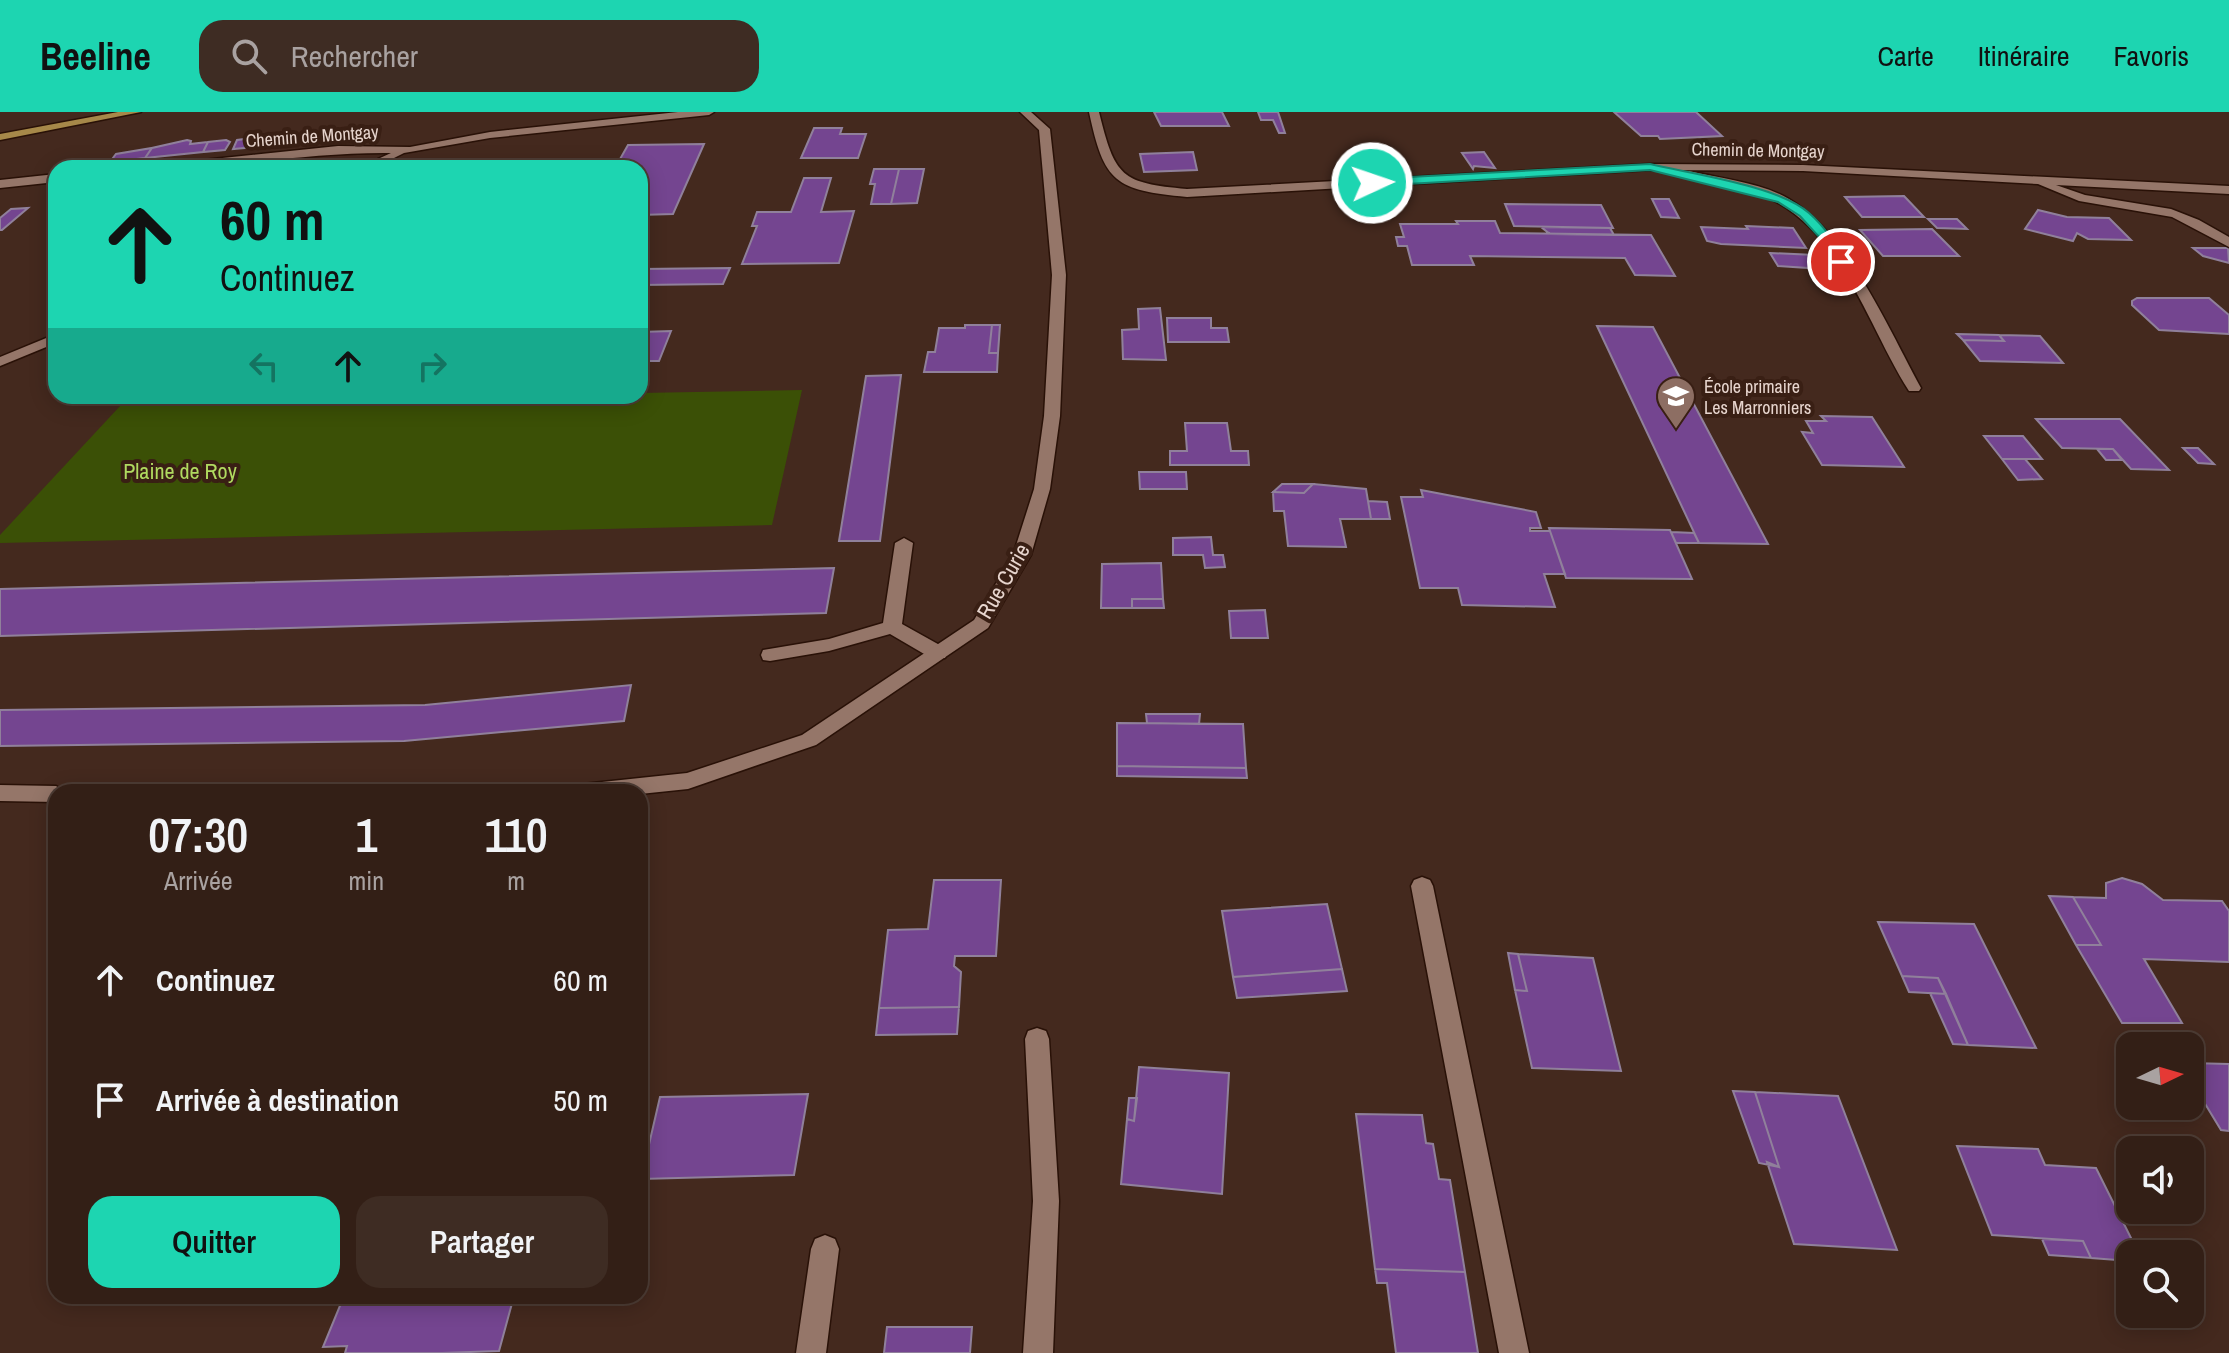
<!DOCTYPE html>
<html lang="fr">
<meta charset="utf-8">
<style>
:root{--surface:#331f16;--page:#3e2c23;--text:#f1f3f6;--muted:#a9a2a1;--line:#4e3d35;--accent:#1dd5b1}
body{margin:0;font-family:"Archivo Narrow",sans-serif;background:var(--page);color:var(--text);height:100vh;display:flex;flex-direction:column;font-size:30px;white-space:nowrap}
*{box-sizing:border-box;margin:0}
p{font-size:26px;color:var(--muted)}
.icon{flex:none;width:44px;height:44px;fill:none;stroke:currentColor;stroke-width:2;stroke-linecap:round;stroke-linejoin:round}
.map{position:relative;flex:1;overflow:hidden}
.drawer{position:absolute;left:48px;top:672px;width:600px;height:520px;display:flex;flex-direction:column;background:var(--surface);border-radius:24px;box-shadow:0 4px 20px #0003,0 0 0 2px var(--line)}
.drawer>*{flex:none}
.top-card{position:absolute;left:48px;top:48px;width:600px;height:244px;border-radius:24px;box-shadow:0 4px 20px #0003,0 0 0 2px var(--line);background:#1dd5b1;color:#111;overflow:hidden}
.needle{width:52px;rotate:85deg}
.tools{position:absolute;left:2116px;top:920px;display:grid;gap:16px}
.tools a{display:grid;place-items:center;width:88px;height:88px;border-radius:16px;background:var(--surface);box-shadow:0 4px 20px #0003,0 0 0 2px var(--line);font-size:40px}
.pin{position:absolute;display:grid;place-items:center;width:68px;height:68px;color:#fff;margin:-34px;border:4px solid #fff;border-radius:50%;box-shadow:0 2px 8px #0007}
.me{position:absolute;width:88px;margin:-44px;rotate:87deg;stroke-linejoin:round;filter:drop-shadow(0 0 6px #0008)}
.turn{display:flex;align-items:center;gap:28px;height:168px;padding:0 40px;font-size:36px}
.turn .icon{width:104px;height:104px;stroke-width:2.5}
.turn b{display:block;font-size:56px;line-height:68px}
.lanes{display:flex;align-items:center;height:76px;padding:0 40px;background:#0003;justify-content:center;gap:40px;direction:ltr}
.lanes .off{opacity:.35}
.eta{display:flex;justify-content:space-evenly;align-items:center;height:136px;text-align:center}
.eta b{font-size:48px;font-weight:600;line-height:56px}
.cta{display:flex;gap:16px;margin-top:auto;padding:16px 40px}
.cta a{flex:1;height:92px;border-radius:24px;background:var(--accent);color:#111;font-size:32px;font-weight:600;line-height:92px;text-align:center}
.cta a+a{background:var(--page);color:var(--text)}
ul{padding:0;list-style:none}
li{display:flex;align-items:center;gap:24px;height:120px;padding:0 40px}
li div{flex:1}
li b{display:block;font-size:30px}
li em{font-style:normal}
header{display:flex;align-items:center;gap:48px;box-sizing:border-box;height:112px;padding:0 40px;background:var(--accent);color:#111}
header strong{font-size:38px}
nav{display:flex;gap:44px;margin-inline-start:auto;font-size:28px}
.search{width:560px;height:72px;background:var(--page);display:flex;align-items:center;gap:20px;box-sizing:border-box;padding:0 28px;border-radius:24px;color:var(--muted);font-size:30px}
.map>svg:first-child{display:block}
.green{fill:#3b5006}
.building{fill:#744590;stroke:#90809b;stroke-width:2}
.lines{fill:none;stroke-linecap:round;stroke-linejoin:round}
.service-casing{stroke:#291107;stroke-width:3}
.minor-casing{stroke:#291107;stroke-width:3}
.primary-casing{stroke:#291107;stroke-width:3}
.service{fill:#957669;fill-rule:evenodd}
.minor{fill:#957669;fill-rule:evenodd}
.primary{fill:#a68849;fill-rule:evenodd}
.route{fill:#1dd5b1;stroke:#138a73;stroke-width:2}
.labels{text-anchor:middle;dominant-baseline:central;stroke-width:8;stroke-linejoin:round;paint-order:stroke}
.far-street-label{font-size:18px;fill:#e7d5ce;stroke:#391f14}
.far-poi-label{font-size:18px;fill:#e7d5ce;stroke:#391f14;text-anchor:start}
.park-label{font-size:22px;fill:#b0da60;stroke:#391f14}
.street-label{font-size:22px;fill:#e7d5ce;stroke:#391f14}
</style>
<header>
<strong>Beeline</strong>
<div class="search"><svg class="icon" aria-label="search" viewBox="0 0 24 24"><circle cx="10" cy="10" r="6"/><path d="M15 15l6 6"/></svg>Rechercher</div>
<nav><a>Carte</a><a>Itinéraire</a><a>Favoris</a></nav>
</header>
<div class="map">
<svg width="2229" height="1241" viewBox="0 0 2229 1241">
<rect width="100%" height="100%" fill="#44291e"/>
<path class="green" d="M802 278 772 413 0 431V423L121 293 640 284V281Z"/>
<path class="building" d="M1154 0H1222L1229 14H1161Z
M1258 0H1278L1285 21H1279L1273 8H1261Z
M1614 0H1696L1722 24 1660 27 1658 24H1641Z
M814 16H842L840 22H866L858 46H801Z
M294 23 291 31 257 35 261 26Z
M261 25 257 35 233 37 237 28Z
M187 28 191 29 190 32 208 30 203 40 145 46 152 36Z
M226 28 230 30 225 38 203 40 208 30Z
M704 32 673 102 640 103V56H615L628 33Z
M152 36 145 46 110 50 116 42Z
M1193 40 1197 58 1144 60 1140 42Z
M1484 40 1495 56 1474 54 1473 57 1462 41Z
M874 57H899L891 92H871L875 72H870Z
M899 57H924L917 91 891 92Z
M804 66H831L821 100 854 99 839 151 742 152 757 114H752L757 100H791Z
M1904 84 1924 105H1862L1845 85Z
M1652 87H1669L1679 106 1661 105Z
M1505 92 1601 93 1613 116 1514 114Z
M28 96 2 118H0V106L11 97Z
M2038 98 2067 105 2109 106 2131 128 2088 127 2077 121 2073 129 2025 117Z
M1928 107H1957L1967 117 1937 116Z
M1456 109H1495L1500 121 1651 123 1675 164 1635 163 1625 146 1470 144 1474 153H1412L1407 134H1398L1396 125H1404L1400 112H1458Z
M1746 114 1793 116 1806 136 1721 132 1707 129 1701 115 1748 117Z
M1541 115 1610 116 1614 123 1550 122Z
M1932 117 1959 144H1883L1860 118Z
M2193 136H2228L2229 151 2203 144Z
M1770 141 1815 143 1824 157 1778 154Z
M730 156 723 172 640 173V157Z
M2137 186H2209L2229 203V222L2159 218 2132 193V189Z
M1160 196 1166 248 1123 247 1122 218 1139 217 1138 197Z
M1167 206H1211V216H1227L1229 230H1168Z
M965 213H992L989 241H998L997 260H924L928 240H935L939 216H965Z
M992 213H1000L998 241H989Z
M1597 214 1653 215 1768 432 1699 431Z
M671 219 659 249H640V220Z
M1957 222 1999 223 2004 229 1963 228Z
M1999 223 2040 224 2063 251 1980 249 1963 228 2004 229Z
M901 263 880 429H839L866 264Z
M1821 304 1872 305 1904 355 1822 353 1802 320 1813 321 1806 309H1826Z
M2036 307H2120L2169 358 2131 357 2113 337 2062 336Z
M1185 311H1227L1231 339H1248L1249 353H1170V339H1187Z
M1984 324H2023L2042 347H2002Z
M2183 336H2198L2214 352 2198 351Z
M2097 337H2113L2122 348H2106Z
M2002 347H2025L2042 367 2018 368Z
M1139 360H1186L1187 377H1140Z
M1282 372H1313L1304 381 1273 380Z
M1313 372 1366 377 1371 407H1340L1346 435 1288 434 1284 399H1274L1273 380 1304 381Z
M1421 378 1536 400 1541 416H1530V419H1550L1565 462H1544L1555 495 1462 493 1458 476H1420L1401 385H1423Z
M1368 389 1387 390 1390 407H1371Z
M1549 416 1670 418 1692 467 1566 466Z
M1671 420 1694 421 1699 431H1676Z
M1211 425 1213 443H1223L1225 455 1205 456 1203 443H1173V426Z
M1161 451 1163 487H1132V496H1101L1102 452Z
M834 456 826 501 0 524V477Z
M1132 487H1163L1164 496H1132Z
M1265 498 1268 526H1231L1229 499Z
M631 573 624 609 404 629 0 634V598L425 593Z
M1146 602H1200L1199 612 1147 611Z
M1117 611 1243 612 1246 656 1117 654Z
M1117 654 1246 656 1247 666 1117 664Z
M2122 766 2142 772 2163 788 2222 789 2229 799V850L2144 847 2182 911H2122L2076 833H2101L2073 785 2106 786V771Z
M934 768H1001L996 844H955L954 854 961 860 959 895 879 896 888 818 928 817Z
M2049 784 2073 785 2101 833H2076Z
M1327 792 1342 857 1233 865 1222 799Z
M1878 810 1974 812 2036 936 1968 933 1938 866 1902 864Z
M1508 841 1518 842 1527 879 1515 878Z
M1518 842 1593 846 1621 959 1532 956 1515 878 1527 879Z
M1342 857 1347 879 1237 886 1233 865Z
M1902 864 1938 866 1946 882 1909 880Z
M1930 881 1946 882 1968 933 1953 932Z
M959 895 957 922 876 923 879 896Z
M2190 951 2229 952V1019L2221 1018 2190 967Z
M1139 955 1229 961 1222 1082 1121 1072 1127 1007 1134 1009Z
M1733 979 1755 980 1779 1055 1759 1051Z
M1755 980 1838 984 1897 1138 1794 1132 1767 1050 1779 1055Z
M808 982 794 1063 641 1067 660 985Z
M1129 986H1137L1134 1009 1127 1007Z
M1356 1002 1422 1003 1426 1031 1433 1032 1439 1067 1450 1068 1465 1160 1375 1157Z
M1957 1034 2038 1037 2045 1053 2096 1056 2139 1142H2130V1149L2091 1146 2083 1129 1992 1123Z
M2042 1127 2083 1129 2091 1146 2049 1143Z
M1375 1157 1465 1160 1478 1241H1396L1387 1171H1377Z
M344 1184H514L499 1239 442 1241H345L347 1234 323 1235Z
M887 1215H972L970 1241H884Z"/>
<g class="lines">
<g class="service-casing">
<path id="service" d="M904 426 913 431 902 512 945 536 947 541 945 546H931L890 522 829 539 770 549 763 548 761 543 763 538 829 527 883 511 895 431Z"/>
</g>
<g class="minor-casing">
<path id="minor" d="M678 0H714L709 3 490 26 404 41 374 56H358L391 41C310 40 230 56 149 56L155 53 338 34 410 35 490 20Z
M1020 0H1031L1050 17 1066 163 1060 304 1050 377 1031 443 988 516 816 633 688 677 640 682 573 680 576 674 583 672 687 661 802 623 974 508 1013 443 1034 377 1044 304 1052 163 1039 18Z
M1089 0H1099C1115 65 1121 71 1187 77L1650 52 1803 53 2229 74V82L2056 73 2085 83 2171 97 2199 108 2229 125V135L2172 105 2079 89 2038 72 1803 59 1650 58 1187 85C1115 78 1104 71 1089 0Z
M1689 59C1722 67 1760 70 1789 87 1849 123 1888 216 1921 276L1919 279H1909C1870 218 1846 131 1780 92 1752 76 1716 73 1685 65V61Z
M56 62V70L0 76V68Z
M56 222V231L0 254V245Z
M0 673 56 674 65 680H56V690L0 689Z
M1422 765 1430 768 1433 774 1529 1241H1499L1411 774 1414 768Z
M1037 916 1046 919 1049 927 1059 1089 1053 1241H1023L1033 1089 1025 927 1028 919Z
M825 1123 835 1127 839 1137 826 1241H796L811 1137 815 1127Z"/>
</g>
<g class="primary-casing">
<path id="primary" d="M118 0H141L0 28V22Z"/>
</g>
<use href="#service" class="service"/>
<use href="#minor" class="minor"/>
<use href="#primary" class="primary"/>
</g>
<path class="route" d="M1650 52C1692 62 1779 74 1809 101 1825 115 1836 132 1847 150L1837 153 1821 127 1800 104 1778 90 1650 58 1372 74 1367 71 1372 67Z"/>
<defs>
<g id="school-pin" transform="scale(2)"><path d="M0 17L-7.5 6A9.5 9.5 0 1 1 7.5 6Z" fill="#8d6e63" stroke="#391f14"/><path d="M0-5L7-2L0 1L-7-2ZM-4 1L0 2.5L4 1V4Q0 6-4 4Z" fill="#fff"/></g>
</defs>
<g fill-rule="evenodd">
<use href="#school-pin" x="1676" y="284"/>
</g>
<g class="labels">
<g class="far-street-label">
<text transform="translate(312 24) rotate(-4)">Chemin de Montgay</text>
<text transform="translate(1758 38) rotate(1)">Chemin de Montgay</text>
</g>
<g class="far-poi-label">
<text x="1704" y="274">École primaire<tspan x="1704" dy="21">Les Marronniers</tspan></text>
</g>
<g class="park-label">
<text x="180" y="359">Plaine de Roy</text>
</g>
<g class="street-label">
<text transform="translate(1003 469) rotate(-60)">Rue Curie</text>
</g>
</g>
</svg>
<div class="tools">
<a><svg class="needle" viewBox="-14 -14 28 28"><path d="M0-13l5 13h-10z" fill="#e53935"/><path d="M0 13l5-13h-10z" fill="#a9a2a1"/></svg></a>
<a><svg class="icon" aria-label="sound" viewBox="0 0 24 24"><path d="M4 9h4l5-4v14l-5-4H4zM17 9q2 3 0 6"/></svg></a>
<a><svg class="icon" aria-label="search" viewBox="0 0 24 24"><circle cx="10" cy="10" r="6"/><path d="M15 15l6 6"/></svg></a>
</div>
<div class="pin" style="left:1841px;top:150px;background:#d93025"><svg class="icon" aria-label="arrive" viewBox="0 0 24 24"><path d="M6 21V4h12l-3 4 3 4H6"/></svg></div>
<svg class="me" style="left:1372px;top:71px" viewBox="-20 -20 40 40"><circle r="17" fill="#1dd5b1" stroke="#fff" stroke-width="3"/><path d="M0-11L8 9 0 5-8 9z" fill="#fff"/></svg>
<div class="top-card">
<div class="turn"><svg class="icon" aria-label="ahead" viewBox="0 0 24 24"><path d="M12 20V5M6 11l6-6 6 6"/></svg><div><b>60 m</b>Continuez</div></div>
<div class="lanes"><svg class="icon off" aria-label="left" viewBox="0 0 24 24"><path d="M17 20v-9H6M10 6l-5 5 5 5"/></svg><svg class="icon" aria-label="ahead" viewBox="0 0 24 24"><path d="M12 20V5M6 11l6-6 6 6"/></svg><svg class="icon off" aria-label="right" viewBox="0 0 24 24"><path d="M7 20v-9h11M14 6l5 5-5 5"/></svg></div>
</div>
<section class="drawer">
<div class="eta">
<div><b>07:30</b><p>Arrivée</p></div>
<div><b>1</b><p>min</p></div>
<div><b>110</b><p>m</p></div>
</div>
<ul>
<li><svg class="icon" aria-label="ahead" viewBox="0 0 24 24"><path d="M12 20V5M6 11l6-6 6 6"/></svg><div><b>Continuez</b></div><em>60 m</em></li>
<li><svg class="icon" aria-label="arrive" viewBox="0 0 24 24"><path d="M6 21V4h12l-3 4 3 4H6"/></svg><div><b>Arrivée à destination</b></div><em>50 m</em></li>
</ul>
<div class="cta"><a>Quitter</a><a>Partager</a></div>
</section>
</div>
